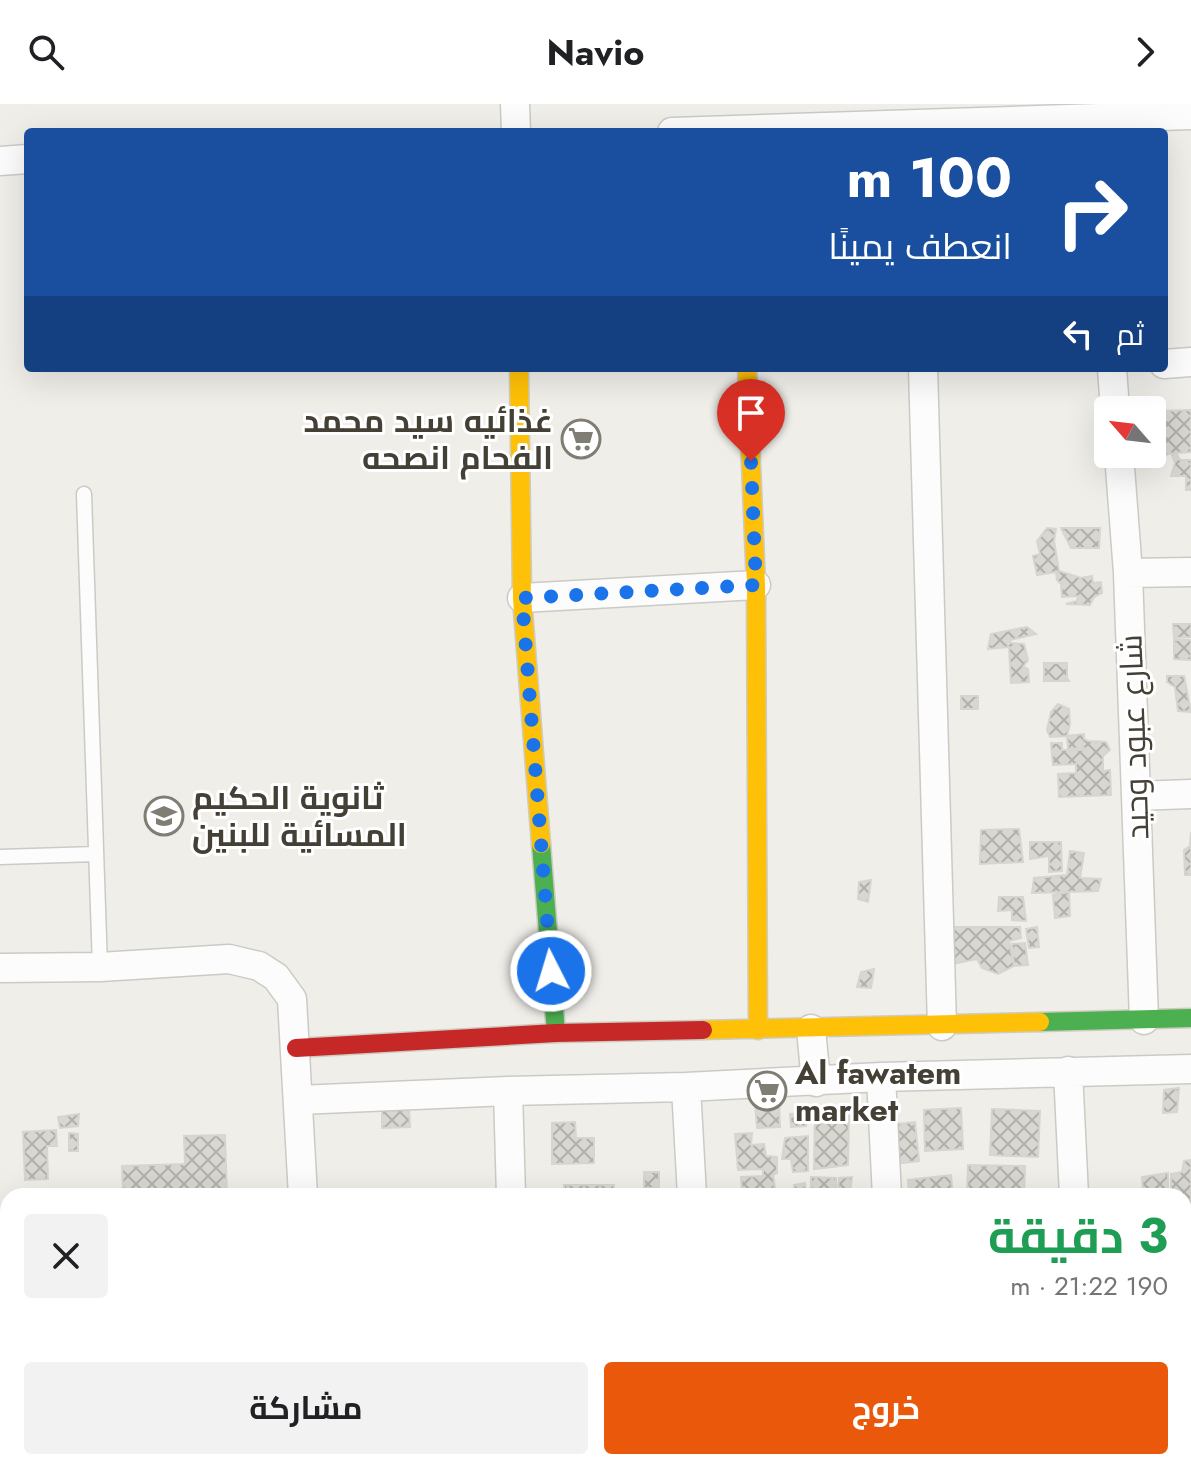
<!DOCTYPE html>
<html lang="ar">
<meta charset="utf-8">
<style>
:root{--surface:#fff;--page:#f2f2f2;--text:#202124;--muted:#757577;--accent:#ea580c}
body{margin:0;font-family:Jost,Cairo,sans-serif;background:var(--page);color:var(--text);direction:rtl;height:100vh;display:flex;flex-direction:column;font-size:30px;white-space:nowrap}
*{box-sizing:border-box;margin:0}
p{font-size:26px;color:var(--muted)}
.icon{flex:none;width:44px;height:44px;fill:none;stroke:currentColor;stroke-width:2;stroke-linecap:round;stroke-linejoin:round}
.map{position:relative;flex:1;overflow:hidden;direction:ltr}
.details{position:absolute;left:0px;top:1084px;width:1192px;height:282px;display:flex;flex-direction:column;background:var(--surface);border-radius:24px 24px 0 0;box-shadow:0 8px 32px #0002;direction:rtl}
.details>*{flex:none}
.top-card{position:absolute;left:24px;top:24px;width:1144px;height:244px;border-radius:8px;box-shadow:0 8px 32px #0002;direction:rtl;background:#1a4fa0;color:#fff;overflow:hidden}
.needle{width:52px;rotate:298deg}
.fabs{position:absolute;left:1094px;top:292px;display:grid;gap:16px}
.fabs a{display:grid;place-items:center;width:72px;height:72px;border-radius:8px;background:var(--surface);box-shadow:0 8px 32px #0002;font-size:40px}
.pin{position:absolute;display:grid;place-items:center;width:68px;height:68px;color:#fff;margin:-82px -34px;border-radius:50% 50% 50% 0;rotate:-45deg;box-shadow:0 0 8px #0007}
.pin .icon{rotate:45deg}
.me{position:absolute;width:88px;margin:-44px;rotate:355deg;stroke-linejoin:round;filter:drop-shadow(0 0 6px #0008)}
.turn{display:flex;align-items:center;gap:28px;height:168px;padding:0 24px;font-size:36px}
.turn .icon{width:104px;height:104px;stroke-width:2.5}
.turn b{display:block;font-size:56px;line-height:68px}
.then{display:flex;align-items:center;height:76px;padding:0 24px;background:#0003;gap:16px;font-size:30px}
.round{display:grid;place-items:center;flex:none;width:84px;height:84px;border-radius:8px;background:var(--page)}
.head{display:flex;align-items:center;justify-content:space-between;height:136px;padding:0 24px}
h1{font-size:48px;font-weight:700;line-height:60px;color:#1e9e55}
.button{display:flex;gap:16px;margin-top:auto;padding:16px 24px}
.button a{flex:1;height:92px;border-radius:8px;background:var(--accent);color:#fff;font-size:32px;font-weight:700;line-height:92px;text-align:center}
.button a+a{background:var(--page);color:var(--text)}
header{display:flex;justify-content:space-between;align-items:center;height:104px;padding:0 24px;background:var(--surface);font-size:36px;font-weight:700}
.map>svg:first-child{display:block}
.building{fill:url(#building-cross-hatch);stroke:#d7d5cf;stroke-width:2}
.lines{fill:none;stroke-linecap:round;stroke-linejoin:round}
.lane-casing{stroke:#cccac5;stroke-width:17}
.street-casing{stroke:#cccac5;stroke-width:31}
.fast-casing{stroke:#cecbc0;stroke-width:21}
.slow-casing{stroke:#cecbc0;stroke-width:21}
.jam-casing{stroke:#cecbc0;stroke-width:21}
.lane{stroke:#fdfcfc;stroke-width:14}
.street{stroke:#fdfcfc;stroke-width:28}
.fast{stroke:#4caf50;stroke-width:18}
.slow{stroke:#ffc107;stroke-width:18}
.jam{stroke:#c62828;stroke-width:18}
.route{stroke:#1a73e8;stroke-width:14;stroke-dasharray:0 25.2}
.labels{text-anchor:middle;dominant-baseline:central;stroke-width:6;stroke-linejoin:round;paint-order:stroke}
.poi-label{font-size:32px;font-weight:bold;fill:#454036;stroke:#fff;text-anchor:start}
.street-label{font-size:32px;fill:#454036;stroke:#fff}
</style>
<header><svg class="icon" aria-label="forward" viewBox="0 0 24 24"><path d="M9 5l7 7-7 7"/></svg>Navio<svg class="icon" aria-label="search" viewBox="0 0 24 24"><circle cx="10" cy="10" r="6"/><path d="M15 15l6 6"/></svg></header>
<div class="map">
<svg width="1191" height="1365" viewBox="0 0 1191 1365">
<defs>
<pattern id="building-cross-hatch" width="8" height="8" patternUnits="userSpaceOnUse" patternTransform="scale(2)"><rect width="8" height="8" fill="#d9d7d1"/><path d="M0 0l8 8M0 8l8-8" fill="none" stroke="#b2b0aa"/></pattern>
</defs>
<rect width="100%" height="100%" fill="#efeee9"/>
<path class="building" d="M1191 306V348L1176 349 1180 356H1191V386H1186V372H1171L1175 359 1171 349 1156 355 1157 338 1165 334 1164 307Z
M1047 424 1056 425 1054 437 1059 467 1081 474 1092 472 1093 479 1101 478 1102 489 1094 493 1090 501 1066 500 1077 497 1078 492 1062 493 1061 480 1057 476 1056 468 1037 471 1033 452 1040 450 1037 437Z
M1061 424H1100L1099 444H1071Z
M1173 520H1191V533L1174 534Z
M1027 523 1036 530 1010 536 1011 539 1024 540 1028 556 1023 563 1028 565 1029 578 1011 579 1009 543 988 545 991 530Z
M1174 536H1191V556L1174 555Z
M1044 559H1067V574L1069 577H1044Z
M1167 572H1184L1191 608 1178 607 1175 583 1167 578Z
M961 592H978V605H961Z
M1058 600 1069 605 1070 620 1067 632 1050 633 1047 626 1051 608Z
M1084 630V635L1088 637 1106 638 1110 646 1103 652V667L1110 666 1111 691 1059 693 1058 670 1076 669V660L1053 661 1051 639H1062V646H1083L1084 644 1068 645 1067 632Z
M1019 725 1023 758 980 760 981 726Z
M1191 728V771H1185L1184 746 1190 742Z
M1030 738H1061L1062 767 1049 768V752L1030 755Z
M1070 747 1084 749 1080 774 1101 775 1098 787 1032 789 1034 774 1067 771Z
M871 776 868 798 858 795 859 778Z
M1069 788 1070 812 1055 814 1053 791Z
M999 793H1023L1026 817 1012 816V806L998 807Z
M954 823H1020L1021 834 1009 837 1014 862 998 870 982 864 977 855 952 860Z
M1037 823 1039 843 1029 844 1026 825Z
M1025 839 1028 861 1014 862 1012 840Z
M874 865 871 884 857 883 861 868Z
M1179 984 1177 1008 1163 1009 1164 986Z
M779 998 780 1023 757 1024 755 999Z
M382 1001 409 1005 410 1023 382 1024Z
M961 1004 963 1045 925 1047 924 1006Z
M992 1005 1040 1007 1038 1053 990 1051Z
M815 1008 849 1009 848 1061 814 1065Z
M808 1009 806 1022 791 1023 790 1010Z
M79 1010 78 1022 60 1024 58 1013Z
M575 1018 576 1034H594V1059L552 1060V1019Z
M915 1018 919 1057 894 1060 890 1021Z
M56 1026 57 1042H47L48 1075 25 1076 23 1028Z
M69 1029 78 1030V1047H69Z
M752 1029 751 1041 764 1040 766 1052 777 1053V1069L773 1071 775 1084 763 1088V1092H756L757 1086H742L741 1073 763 1072V1065L738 1066 735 1030Z
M225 1031 227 1092H102V1086H123L122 1062 185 1060 184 1032Z
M808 1032V1067L793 1068 791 1055H782L785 1034Z
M1191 1056V1107H1184V1092H1171V1070L1182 1068 1184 1057Z
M968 1061 1025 1062 1024 1092H967Z
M644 1068H659V1084H644Z
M1168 1069V1092H1155L1143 1087 1142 1073Z
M951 1071 953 1092H909L908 1076Z
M811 1073 836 1074V1092H811Z
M852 1073 850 1088 838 1087 839 1074Z
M805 1079 806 1092H795L794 1081Z
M564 1081H614V1092H564Z
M497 1089V1092H438L437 1091Z
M130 1358H257V1365H130Z
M373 1358H436L437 1365H374Z
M447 1358H509L510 1360 448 1364Z
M742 1358H853L855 1365H780V1361Z"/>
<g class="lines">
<g class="lane-casing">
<path id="lane" d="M84 390 100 863
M0 753 96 750
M90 1365V1358"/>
</g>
<g class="street-casing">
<path id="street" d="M515 0 516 28
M672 28 1191 11
M0 57 28 55
M1164 260 1191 258
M923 264 942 922
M1112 264 1115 306
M1119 350 1128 469 1144 916
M1128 469 1191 468
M522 494 756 481
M1136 692 1191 690
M0 864 100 863 229 855 259 862 276 873 292 895 303 1092
M811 925 816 978
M1068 967 1074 1092
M881 973 887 1092
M686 983 692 1092
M508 987 511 1092
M299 996 508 987 686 983 881 973 1191 965
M0 1272H8
M314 1358 315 1365
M519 1358V1365
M705 1358V1365
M898 1358 899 1365
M1087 1358V1365"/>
</g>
<g class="fast-casing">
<path id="fast" d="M541 740 556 929
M1040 918 1191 914"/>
</g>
<g class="slow-casing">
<path id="slow" d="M519 264 522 494 541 740
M747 264 756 481 758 926
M703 926 1040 918"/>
</g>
<g class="jam-casing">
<path id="jam" d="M296 944 556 929 703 926"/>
</g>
<use href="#lane" class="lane"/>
<use href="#street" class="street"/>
<use href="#fast" class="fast"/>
<use href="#slow" class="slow"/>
<use href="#jam" class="jam"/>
</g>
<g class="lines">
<path class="route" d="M551 867 522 494 756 481 751 357"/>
</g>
<defs>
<g id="supermarket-ring" transform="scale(2)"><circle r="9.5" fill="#fff" stroke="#807d75" stroke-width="1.5"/><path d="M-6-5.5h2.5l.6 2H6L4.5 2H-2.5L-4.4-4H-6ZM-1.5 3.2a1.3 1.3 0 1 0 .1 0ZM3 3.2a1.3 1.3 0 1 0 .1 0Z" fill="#807d75"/></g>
<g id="school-ring" transform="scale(2)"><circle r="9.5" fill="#fff" stroke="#807d75" stroke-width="1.5"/><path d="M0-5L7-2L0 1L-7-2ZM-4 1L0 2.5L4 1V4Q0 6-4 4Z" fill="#807d75"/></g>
</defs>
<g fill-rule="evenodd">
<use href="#supermarket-ring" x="581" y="335"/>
<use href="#school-ring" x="164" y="712"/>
<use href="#supermarket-ring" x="767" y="987"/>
</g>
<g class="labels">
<g class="poi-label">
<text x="553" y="317" text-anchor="end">غذائيه سيد محمد<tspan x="553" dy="37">الفحام انصحه</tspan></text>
<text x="192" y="694">ثانوية الحكيم<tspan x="192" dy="37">المسائية للبنين</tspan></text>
<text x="795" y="969">Al fawatem<tspan x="795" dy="37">market</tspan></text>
</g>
<g class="street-label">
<text transform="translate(1134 633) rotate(-92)">شارع عبود وحيد</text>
</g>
</g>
</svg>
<div class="fabs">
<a><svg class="needle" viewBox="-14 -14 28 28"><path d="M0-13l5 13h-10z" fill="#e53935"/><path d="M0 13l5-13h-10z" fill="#757577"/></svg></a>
</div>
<div class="pin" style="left:751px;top:357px;background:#d93025"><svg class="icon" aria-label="arrive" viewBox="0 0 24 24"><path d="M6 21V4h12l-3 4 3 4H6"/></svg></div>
<svg class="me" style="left:551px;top:867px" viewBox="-20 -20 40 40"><circle r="17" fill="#1a73e8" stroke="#fff" stroke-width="3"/><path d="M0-11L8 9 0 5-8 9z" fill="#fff"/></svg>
<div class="top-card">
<div class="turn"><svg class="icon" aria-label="right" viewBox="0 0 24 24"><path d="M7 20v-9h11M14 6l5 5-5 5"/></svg><div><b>100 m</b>انعطف يمينًا</div></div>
<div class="then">ثم<svg class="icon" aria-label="left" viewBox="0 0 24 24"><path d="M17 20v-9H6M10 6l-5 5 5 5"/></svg></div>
</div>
<section class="details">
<div class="head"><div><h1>3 دقيقة</h1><p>190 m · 21:22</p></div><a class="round"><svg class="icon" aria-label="close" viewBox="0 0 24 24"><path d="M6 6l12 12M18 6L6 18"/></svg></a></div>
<div class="button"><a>خروج</a><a>مشاركة</a></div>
</section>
</div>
